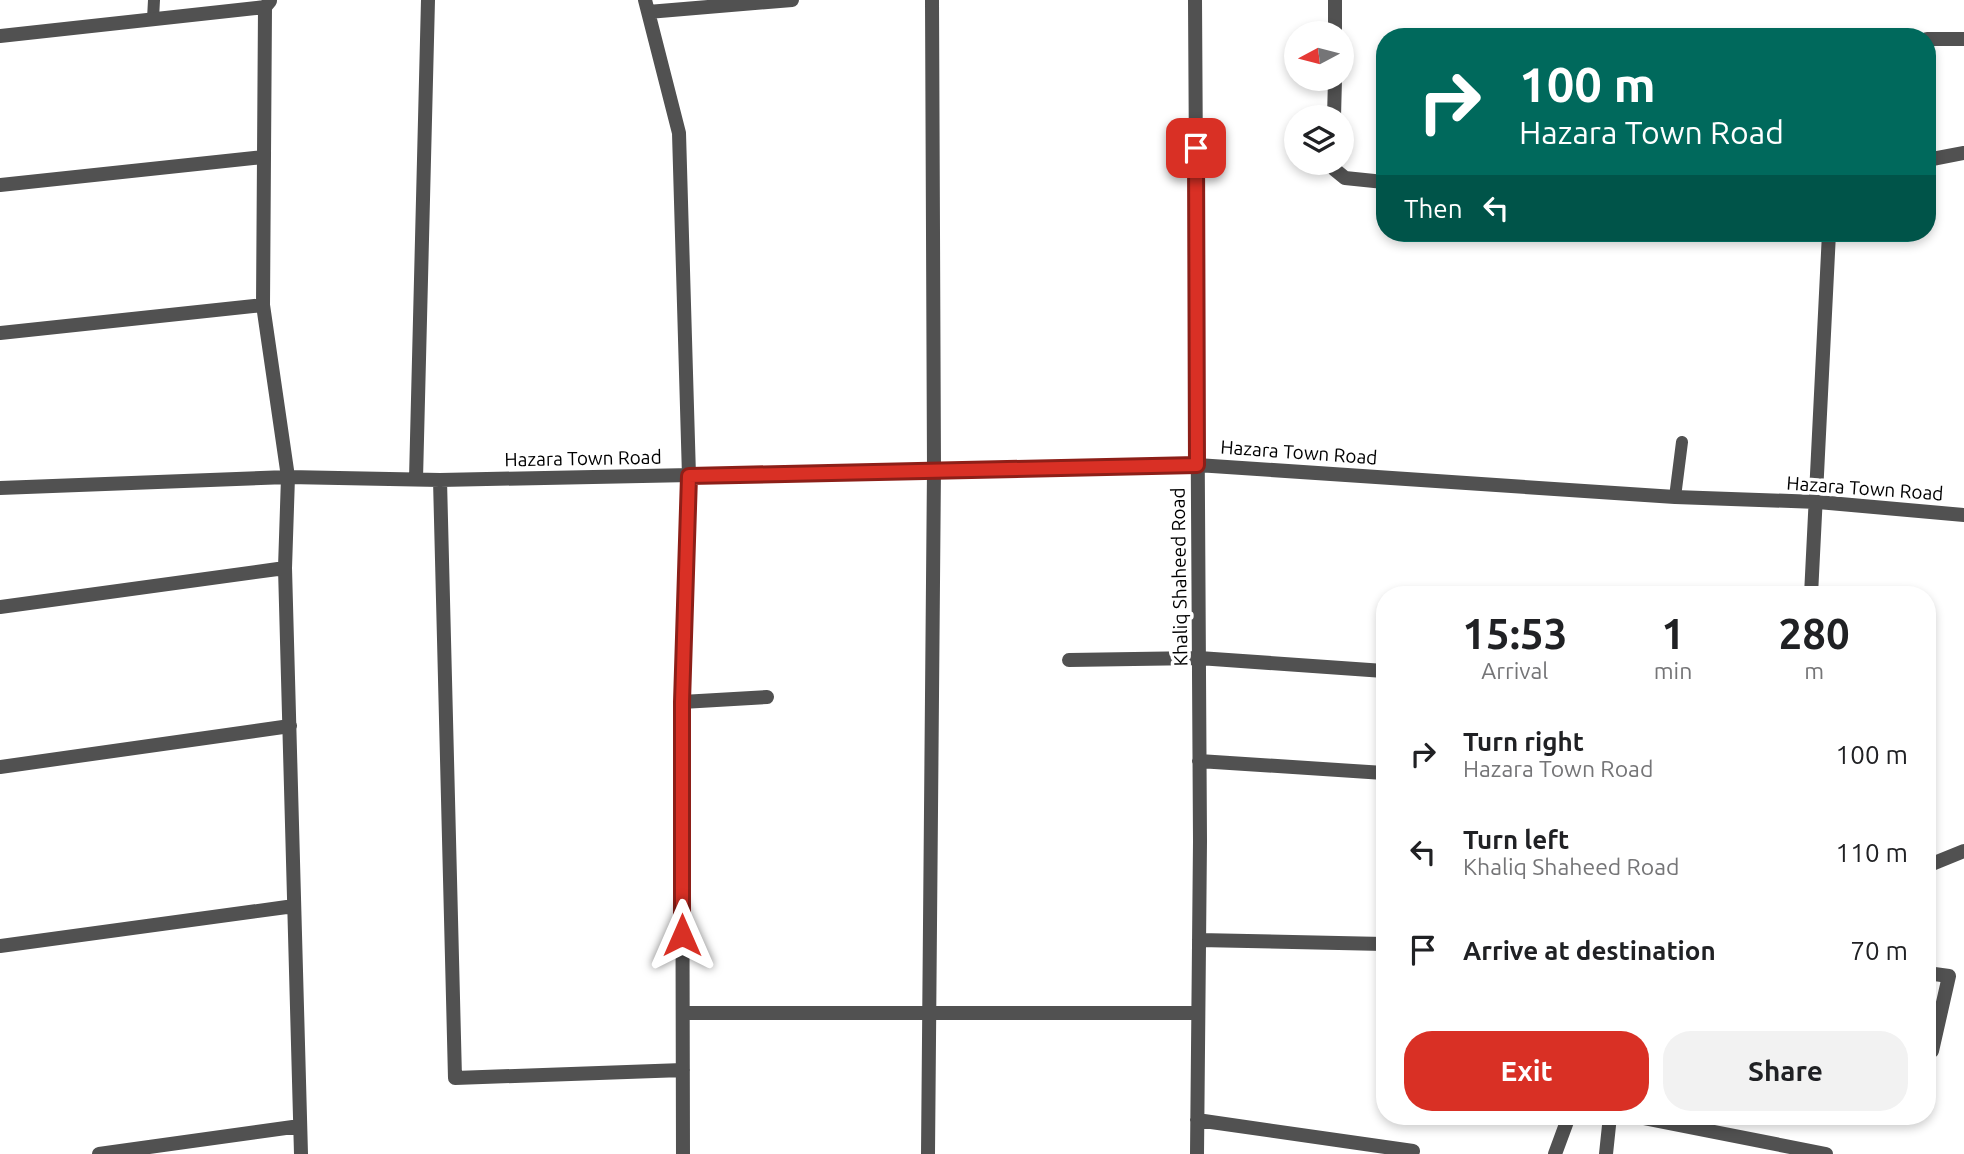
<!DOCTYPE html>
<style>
:root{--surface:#fff;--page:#f2f2f2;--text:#202124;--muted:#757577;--accent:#d93025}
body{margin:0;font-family:Ubuntu,sans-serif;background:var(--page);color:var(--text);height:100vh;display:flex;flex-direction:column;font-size:26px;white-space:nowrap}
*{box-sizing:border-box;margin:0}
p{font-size:23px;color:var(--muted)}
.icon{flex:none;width:38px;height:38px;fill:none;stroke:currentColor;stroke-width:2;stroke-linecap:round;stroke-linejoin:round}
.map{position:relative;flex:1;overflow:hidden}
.panel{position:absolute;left:1376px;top:586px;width:560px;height:539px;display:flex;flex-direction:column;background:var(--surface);border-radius:28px;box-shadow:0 4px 10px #0003}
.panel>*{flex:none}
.hud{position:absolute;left:1376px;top:28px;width:560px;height:214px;border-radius:28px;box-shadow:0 4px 10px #0003;background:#00695c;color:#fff;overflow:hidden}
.needle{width:46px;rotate:263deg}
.buttons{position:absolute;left:1284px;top:21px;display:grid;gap:14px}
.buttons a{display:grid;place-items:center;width:70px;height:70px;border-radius:50%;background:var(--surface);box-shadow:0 4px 10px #0003;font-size:35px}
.pin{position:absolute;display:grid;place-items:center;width:60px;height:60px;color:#fff;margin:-30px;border-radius:14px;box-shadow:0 4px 10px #0006}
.me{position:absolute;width:77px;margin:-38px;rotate:0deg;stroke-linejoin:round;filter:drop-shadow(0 0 5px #0008)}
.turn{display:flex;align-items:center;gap:24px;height:147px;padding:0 28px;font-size:32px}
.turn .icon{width:91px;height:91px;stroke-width:2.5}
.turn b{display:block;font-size:49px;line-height:60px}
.then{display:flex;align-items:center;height:66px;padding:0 28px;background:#0003;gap:14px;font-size:26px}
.eta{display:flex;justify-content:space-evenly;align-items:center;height:119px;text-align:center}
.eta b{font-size:42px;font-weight:600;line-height:49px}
.cta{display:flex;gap:14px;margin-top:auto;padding:14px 28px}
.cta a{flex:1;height:80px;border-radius:28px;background:var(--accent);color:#fff;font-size:28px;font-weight:600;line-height:80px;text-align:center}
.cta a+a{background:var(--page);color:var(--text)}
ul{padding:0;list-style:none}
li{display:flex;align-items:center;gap:21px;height:98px;padding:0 28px}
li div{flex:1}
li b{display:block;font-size:26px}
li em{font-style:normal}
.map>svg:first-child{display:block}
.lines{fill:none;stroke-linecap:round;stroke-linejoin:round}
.lane{stroke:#515151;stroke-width:12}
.street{stroke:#515151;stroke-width:14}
.route-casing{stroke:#8d1f18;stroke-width:18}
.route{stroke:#d93025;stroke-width:12}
.labels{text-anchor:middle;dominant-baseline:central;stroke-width:7;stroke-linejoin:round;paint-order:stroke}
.street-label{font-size:19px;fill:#000;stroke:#fff}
</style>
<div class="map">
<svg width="1964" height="1154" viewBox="0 0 1964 1154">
<rect width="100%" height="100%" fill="#fff"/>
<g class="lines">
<path class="lane" d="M153 19 154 0
M1675 497 1682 442"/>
<path class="street" d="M645 0 679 133 689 476 682 702 683 1154
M1195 0 1200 841 1197 1154
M265 7 263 305 288 477 285 568 301 1154
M648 12 792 0
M1335 33V0
M0 36 265 7 270 1
M1927 39H1964
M1334 117 1335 79
M1927 160 1964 153
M1334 163V169L1345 178 1384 182
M0 185 263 157
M0 333 263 305
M416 479 428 0
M440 480 455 1078 683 1070
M0 488 288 477 440 480 1197 465 1675 497 1818 502 1964 515
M1811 595 1829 233
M0 607 285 568
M1069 660 1199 658 1384 671
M682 702 767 697
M1199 761 1384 773
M0 767 290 726
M1927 866 1964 851
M1199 940 1384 944
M0 946 294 906
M1927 973 1949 976 1932 1051
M683 1013H1198
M1633 1116 1826 1154
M1197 1120 1413 1151
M99 1154 300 1126
M928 1154 934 468 932 0
M1555 1154 1569 1116
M1606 1154 1610 1116"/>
</g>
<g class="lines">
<g class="route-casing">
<path id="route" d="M682 935V702L689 476 1197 465 1196 148"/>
</g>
<use href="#route" class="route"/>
</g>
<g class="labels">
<g class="street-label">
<text transform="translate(1299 452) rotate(4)">Hazara Town Road</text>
<text transform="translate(583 458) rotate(-1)">Hazara Town Road</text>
<text transform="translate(1865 488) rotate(4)">Hazara Town Road</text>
<text transform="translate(1179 577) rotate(-91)">Khaliq Shaheed Road</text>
</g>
</g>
</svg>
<div class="buttons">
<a><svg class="needle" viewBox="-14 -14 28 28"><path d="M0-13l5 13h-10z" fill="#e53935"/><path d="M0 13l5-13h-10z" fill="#757577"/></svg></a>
<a><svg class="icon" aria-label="layers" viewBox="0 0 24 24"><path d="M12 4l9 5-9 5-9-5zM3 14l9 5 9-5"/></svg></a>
</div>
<div class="pin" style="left:1196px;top:148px;background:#d93025"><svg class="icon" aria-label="arrive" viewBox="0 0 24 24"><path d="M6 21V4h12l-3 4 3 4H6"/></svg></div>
<svg class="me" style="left:682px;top:935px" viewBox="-20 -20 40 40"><path d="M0-17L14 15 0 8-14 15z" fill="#d93025" stroke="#fff" stroke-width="4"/></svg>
<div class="hud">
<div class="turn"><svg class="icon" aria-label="right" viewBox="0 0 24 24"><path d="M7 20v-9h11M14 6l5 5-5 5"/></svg><div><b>100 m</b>Hazara Town Road</div></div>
<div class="then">Then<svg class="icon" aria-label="left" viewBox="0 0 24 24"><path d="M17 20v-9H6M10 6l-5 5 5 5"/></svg></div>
</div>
<section class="panel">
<div class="eta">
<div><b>15:53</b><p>Arrival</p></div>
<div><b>1</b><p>min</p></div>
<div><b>280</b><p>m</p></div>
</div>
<ul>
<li><svg class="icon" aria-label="right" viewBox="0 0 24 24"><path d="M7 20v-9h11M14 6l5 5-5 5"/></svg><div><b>Turn right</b><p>Hazara Town Road</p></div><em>100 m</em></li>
<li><svg class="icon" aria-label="left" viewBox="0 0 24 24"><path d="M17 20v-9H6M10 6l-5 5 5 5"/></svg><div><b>Turn left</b><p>Khaliq Shaheed Road</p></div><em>110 m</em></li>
<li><svg class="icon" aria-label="arrive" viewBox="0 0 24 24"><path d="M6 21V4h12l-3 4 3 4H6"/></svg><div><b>Arrive at destination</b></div><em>70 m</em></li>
</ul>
<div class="cta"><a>Exit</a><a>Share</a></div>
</section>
</div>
